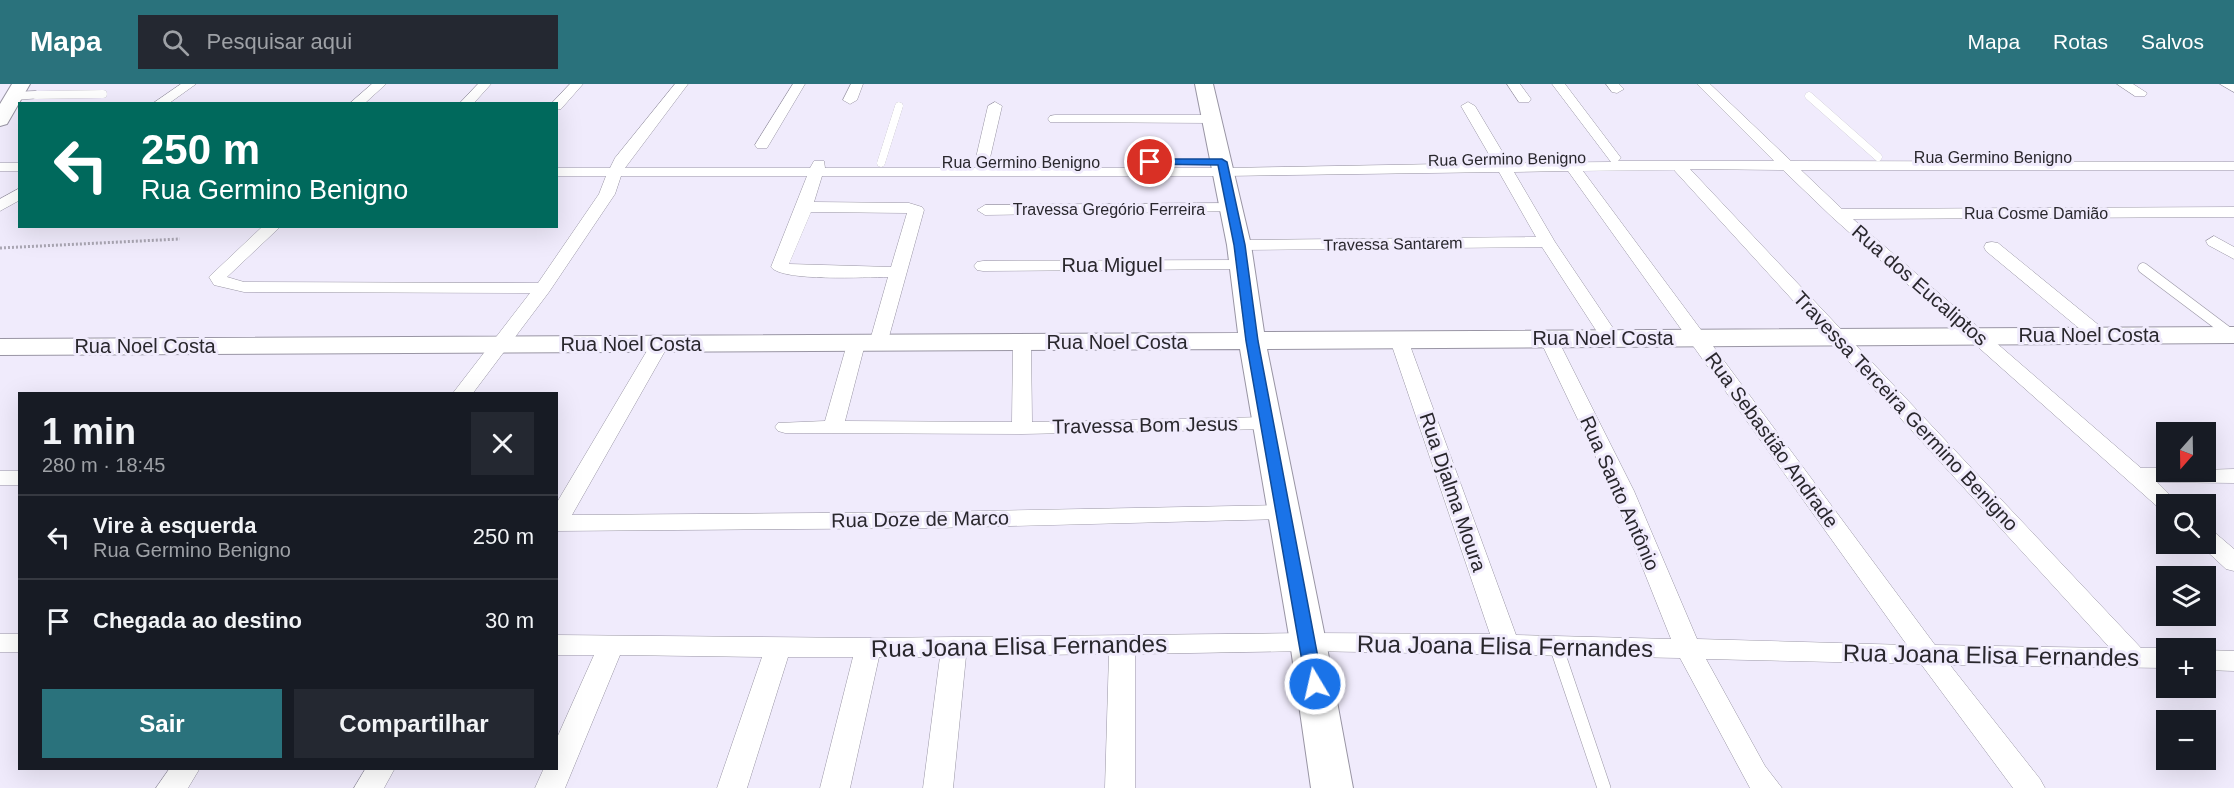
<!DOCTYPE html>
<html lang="pt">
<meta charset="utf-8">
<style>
:root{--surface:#171b24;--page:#242831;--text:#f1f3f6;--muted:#9ea1a6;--line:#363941;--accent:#2a727c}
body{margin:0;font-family:Helvetica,sans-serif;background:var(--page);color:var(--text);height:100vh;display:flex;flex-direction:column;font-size:22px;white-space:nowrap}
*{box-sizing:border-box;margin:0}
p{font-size:20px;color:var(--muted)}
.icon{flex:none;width:33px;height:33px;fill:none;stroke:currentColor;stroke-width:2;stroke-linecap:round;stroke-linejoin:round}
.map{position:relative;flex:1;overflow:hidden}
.sheet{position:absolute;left:18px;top:308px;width:540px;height:378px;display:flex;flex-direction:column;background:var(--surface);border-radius:0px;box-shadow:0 6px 24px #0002}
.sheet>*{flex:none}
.guide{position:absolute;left:18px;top:18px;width:540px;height:126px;border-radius:0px;box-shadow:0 6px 24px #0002;background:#00695c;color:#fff;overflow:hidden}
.needle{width:39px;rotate:200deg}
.tools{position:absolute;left:2156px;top:338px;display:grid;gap:12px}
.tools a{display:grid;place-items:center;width:60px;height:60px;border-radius:0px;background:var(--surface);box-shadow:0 6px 24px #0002;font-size:30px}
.pin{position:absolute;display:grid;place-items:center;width:51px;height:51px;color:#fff;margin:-26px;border:3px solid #fff;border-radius:50%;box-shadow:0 2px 6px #0007}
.me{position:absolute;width:66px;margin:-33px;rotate:351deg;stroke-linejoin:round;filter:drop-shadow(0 0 4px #0008)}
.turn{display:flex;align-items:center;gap:21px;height:126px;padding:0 24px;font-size:27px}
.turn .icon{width:78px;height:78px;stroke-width:2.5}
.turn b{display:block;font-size:42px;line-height:51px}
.round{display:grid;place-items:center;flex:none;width:63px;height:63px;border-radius:0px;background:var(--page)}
.summary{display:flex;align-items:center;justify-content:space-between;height:102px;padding:0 24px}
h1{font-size:36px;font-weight:700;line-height:45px}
.action{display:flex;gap:12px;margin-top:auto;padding:12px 24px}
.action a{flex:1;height:69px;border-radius:0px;background:var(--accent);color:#fff;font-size:24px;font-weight:700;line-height:69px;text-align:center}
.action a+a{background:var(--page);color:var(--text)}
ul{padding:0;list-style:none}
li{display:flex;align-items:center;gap:18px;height:84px;padding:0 24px;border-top:2px solid var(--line)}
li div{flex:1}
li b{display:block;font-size:22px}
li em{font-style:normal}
header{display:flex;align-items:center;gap:36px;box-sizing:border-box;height:84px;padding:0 30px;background:var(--accent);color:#fff}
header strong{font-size:28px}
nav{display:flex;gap:33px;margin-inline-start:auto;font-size:21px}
.search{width:420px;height:54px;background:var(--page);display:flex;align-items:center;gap:15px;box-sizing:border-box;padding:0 21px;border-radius:0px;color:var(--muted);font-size:22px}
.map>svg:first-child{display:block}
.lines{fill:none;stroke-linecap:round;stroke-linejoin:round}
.lane-far2-casing{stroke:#9995a4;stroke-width:8}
.lane-far1-casing{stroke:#9995a4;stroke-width:11}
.lane-casing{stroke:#9995a4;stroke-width:14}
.street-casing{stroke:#9995a4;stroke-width:1}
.secondary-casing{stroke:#9995a4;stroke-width:2}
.path{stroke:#aba7b4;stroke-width:3;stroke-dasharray:2 2;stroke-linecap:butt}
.lane-far2{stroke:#fff;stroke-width:8}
.lane-far1{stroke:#fff;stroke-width:10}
.lane{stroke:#fff;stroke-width:13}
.street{fill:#fff;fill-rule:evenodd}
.secondary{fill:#fff;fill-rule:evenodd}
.route{fill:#1a73e8;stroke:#114b97;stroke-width:1.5}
.labels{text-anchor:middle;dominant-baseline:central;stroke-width:6;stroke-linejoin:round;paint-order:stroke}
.far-street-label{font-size:16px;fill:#29272d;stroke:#f0ebfc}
.street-label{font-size:20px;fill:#29272d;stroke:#f0ebfc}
.near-street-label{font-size:24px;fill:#29272d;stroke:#f0ebfc}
</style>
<header>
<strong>Mapa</strong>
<div class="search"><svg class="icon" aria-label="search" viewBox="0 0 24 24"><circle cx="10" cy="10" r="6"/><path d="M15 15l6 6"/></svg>Pesquisar aqui</div>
<nav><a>Mapa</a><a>Rotas</a><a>Salvos</a></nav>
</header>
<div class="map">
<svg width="2234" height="704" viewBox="0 0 2234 704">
<rect width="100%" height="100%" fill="#f0ebfc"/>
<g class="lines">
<g class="lane-far2-casing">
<path id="lane-far2" d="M36 11 103 10
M1809 12 1878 73
M881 79 899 22"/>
</g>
<g class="lane-far1-casing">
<path id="lane-far1" d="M2143 184 2232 251"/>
</g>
<g class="lane-casing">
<path id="lane" d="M1556 562 1604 704"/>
</g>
<g class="street-casing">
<path id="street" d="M181 0H196L168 20H152Z
M372 0H386L364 20H349Z
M478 0H491L473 20H459Z
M570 0H583L561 25 556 26V20H551Z
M675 0H688L625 84H810L814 77H824L825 84H1225L1494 79 1461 22 1468 18 1475 22 1509 79 1611 78 1552 0H1565L1621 74 1618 77H1774L1697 0H1710L1791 77 2234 78V86H1801L1842 125 2234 123V133L1853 135 2141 384H2166V387L2234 385V399L2157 398 2179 420H2166V427L2160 425 1832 133 1783 86 1690 85 2141 564H2166V584L1950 581 2040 695 2045 704H2013L1921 580 1706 575 1765 682 1782 704H1750L1680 574 1308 567 1135 570V704H1105L1109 570 966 572 953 704H923L940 573H879L850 704H820L853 573H788L747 704H717L762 573 620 571 565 704H535L544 684H556V656L594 571H556V551L868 554 1308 549 1490 550 1390 256 1392 252H1406L1408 256 1516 551 1671 555 1612 407 1539 254 1541 250H1555L1557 254 1634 407 1697 555 1907 561 1568 87 1514 88 1555 158 1619 253 1617 257H1603L1542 163 1239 166 1231 161 1239 156 1536 153 1499 88 1225 92H822L814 118 909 119 922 123 924 126 887 260 885 264H871L869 260 888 193C867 193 782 198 771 183L807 92H621L615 110 549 208 473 309H453L530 209 244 208 214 201 209 193 263 142H281L227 193 244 198 538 199 599 110 606 92H556V84H610L615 74ZM1674 86 2110 564 1935 561 1583 87ZM811 128 907 129 891 183 789 180Z
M793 0H805L767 64H757L755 61Z
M851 0H863L857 16 850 20 843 16Z
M1507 0H1520L1531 15 1529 18H1519Z
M1606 0H1619L1624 5 1617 9 1612 8Z
M2117 0H2133L2147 9 2145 12H2135Z
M2220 0H2234V8Z
M36 7 43 11 41 14 15 16 8 12 15 8Z
M995 18 1002 22 989 78 982 82 975 78 988 22Z
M1055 31H1212L1219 35 1212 39 1050 38 1048 35 1050 32Z
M0 79H20V87H0Z
M20 104V116L0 127V115Z
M1232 119 1240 124 1238 127 985 131 977 126 985 121Z
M2214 152 2234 163V175L2208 161 2206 157Z
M1992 158 1998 159 2106 247 2108 251 2106 255H2092L1986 167 1984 163 1986 159Z
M1242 176 1248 177 1251 181 1248 185 983 187 977 186 974 182 977 178 983 177Z
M1022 253 1029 255 1031 259 1032 338 1268 333 1275 335 1278 339 1275 343 1268 345 1022 350 785 349 778 347 775 343 778 339 825 337 847 260 849 256H863L865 260 845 337 1012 338 1013 259 1015 255Z
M660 254 667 256 669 260 572 431 934 428 1284 421 1292 423 1295 428 1292 433 1284 435 934 444 556 447V420L651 260 653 256Z
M0 387H20V401H0Z
M2205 444 2213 447 2234 465V487L2226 485 2198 459H2205Z
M0 550H20V568H0Z
M2205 566 2234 567V587L2205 586Z
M170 684H200L188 704H156Z
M366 684H395L384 704H354Z"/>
</g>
<g class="secondary-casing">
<path id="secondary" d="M12 0H30L7 40 0 42V20Z
M1195 0H1213L1251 161 1264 248 2234 243V259L1267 265 1326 558 1353 704H1311L1290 558 1240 265 0 271V255L1238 249 1227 161Z"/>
</g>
<path class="path" d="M0 164 180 155"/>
<use href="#lane-far2" class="lane-far2"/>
<use href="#lane-far1" class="lane-far1"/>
<use href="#lane" class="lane"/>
<use href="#street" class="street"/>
<use href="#secondary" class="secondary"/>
</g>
<path class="route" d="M1150 75H1222L1227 78 1245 161 1258 257 1323 600 1321 605 1315 607 1308 605 1306 600 1246 257 1234 161 1218 81 1147 80V76Z"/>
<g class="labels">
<g class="far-street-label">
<text x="1993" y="73">Rua Germino Benigno</text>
<text transform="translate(1507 75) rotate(-1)">Rua Germino Benigno</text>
<text x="1021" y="78">Rua Germino Benigno</text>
<text x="1109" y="125">Travessa Gregório Ferreira</text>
<text x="2036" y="129">Rua Cosme Damião</text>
<text transform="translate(1393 160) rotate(-1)">Travessa Santarem</text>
</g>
<g class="street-label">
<text x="1112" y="181">Rua Miguel</text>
<text transform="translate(1920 201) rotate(41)">Rua dos Eucaliptos</text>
<text x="2089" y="251">Rua Noel Costa</text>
<text x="1603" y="254">Rua Noel Costa</text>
<text x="1117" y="258">Rua Noel Costa</text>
<text x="631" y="260">Rua Noel Costa</text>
<text x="145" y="262">Rua Noel Costa</text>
<text transform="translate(1906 327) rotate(47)">Travessa Terceira Germino Benigno</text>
<text transform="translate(1145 341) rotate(-1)">Travessa Bom Jesus</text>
<text transform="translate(1772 356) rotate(54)">Rua Sebastião Andrade</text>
<text transform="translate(1453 408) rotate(71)">Rua Djalma Moura</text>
<text transform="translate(1620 409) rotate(66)">Rua Santo Antônio</text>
<text transform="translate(920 435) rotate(-1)">Rua Doze de Marco</text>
</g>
<g class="near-street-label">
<text transform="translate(1019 562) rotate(-1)">Rua Joana Elisa Fernandes</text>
<text transform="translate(1505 562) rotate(1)">Rua Joana Elisa Fernandes</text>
<text transform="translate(1991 571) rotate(1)">Rua Joana Elisa Fernandes</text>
</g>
</g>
</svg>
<div class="tools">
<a><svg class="needle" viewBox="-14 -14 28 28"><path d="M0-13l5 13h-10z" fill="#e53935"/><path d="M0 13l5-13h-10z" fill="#9ea1a6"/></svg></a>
<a><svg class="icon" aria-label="search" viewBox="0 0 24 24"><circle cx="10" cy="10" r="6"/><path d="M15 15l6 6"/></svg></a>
<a><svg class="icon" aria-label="layers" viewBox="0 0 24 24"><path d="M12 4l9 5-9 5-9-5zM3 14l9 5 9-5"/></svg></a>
<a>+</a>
<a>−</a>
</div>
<div class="pin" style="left:1150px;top:78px;background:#d93025"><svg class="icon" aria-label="arrive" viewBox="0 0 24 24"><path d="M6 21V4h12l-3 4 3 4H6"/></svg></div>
<svg class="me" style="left:1315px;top:600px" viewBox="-20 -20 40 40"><circle r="17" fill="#1a73e8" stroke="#fff" stroke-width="3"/><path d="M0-11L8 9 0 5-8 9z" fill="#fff"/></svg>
<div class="guide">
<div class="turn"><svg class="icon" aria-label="left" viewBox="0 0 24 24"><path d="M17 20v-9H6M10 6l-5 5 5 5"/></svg><div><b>250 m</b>Rua Germino Benigno</div></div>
</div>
<section class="sheet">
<div class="summary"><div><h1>1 min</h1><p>280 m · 18:45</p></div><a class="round"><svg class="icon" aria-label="close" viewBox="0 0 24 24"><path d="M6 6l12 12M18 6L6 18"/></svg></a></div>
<ul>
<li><svg class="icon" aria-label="left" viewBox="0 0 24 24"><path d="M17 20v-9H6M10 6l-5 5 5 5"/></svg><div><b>Vire à esquerda</b><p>Rua Germino Benigno</p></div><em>250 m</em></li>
<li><svg class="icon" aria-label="arrive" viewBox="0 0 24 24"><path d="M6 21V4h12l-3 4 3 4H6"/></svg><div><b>Chegada ao destino</b></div><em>30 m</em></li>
</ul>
<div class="action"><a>Sair</a><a>Compartilhar</a></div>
</section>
</div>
